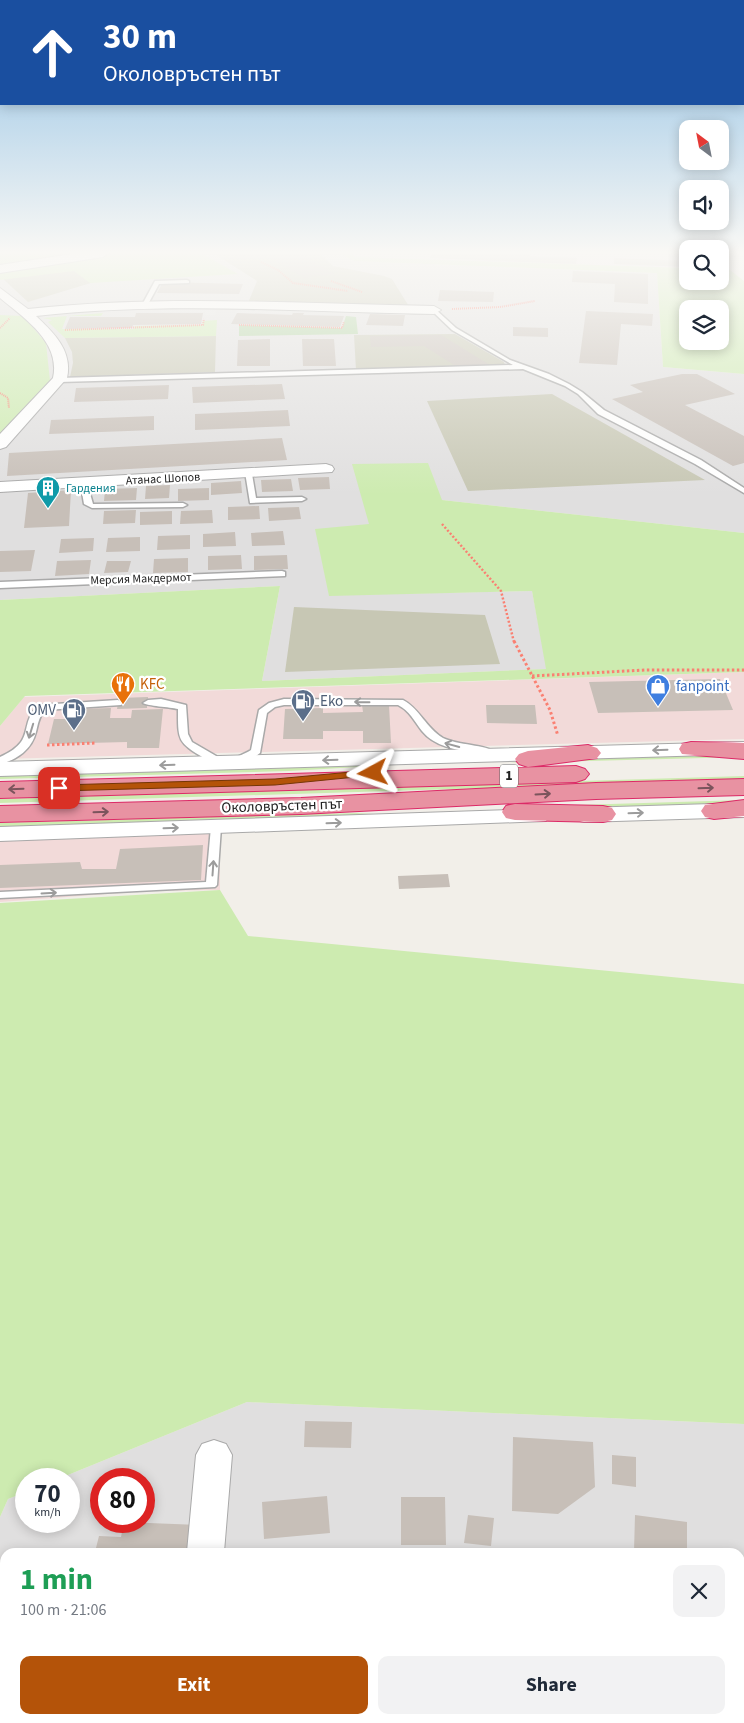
<!DOCTYPE html>
<meta charset="utf-8">
<style>
:root{--surface:#fff;--page:#f2f2f3;--text:#1f2937;--muted:#747a83;--accent:#b45309}
body{margin:0;font-family:"Source Sans 3",sans-serif;background:var(--page);color:var(--text);height:100vh;display:flex;flex-direction:column;font-size:19px;white-space:nowrap}
*{box-sizing:border-box;margin:0}
p{font-size:16px;color:var(--muted)}
.icon{flex:none;width:28px;height:28px;fill:none;stroke:currentColor;stroke-width:2;stroke-linecap:round;stroke-linejoin:round}
.map{position:relative;flex:1;overflow:hidden}
.sheet{position:absolute;left:0px;top:1548px;width:745px;height:176px;display:flex;flex-direction:column;background:var(--surface);border-radius:15px 15px 0 0;box-shadow:0 2px 12px #0003}
.sheet>*{flex:none}
.top-card{position:absolute;left:0px;top:0px;width:745px;height:105px;box-shadow:0 2px 12px #0003;background:#1a4fa0;color:#fff;overflow:hidden}
.needle{width:32px;rotate:328deg}
.buttons{position:absolute;left:679px;top:120px;display:grid;gap:10px}
.buttons a{display:grid;place-items:center;width:50px;height:50px;border-radius:10px;background:var(--surface);box-shadow:0 2px 12px #0003;font-size:25px}
.speed{position:absolute;left:15px;top:1468px;display:flex;gap:10px;font-size:25px;font-weight:700;text-align:center}
.speed>*{display:grid;place-content:center;width:65px;height:65px;border-radius:50%;background:var(--surface);box-shadow:0 2px 12px #0003;line-height:1}
.speed small{font-size:12px;font-weight:400}
.speed .limit{border:8px solid #d22;background:#fff;color:#111}
.pin{position:absolute;display:grid;place-items:center;width:42px;height:42px;color:#fff;margin:-21px;border-radius:10px;box-shadow:0 2px 8px #0006}
.me{position:absolute;width:55px;margin:-28px;rotate:265deg;stroke-linejoin:round;filter:drop-shadow(0 0 4px #0008)}
.turn{display:flex;align-items:center;gap:18px;height:105px;padding:0 20px;font-size:22px}
.turn .icon{width:65px;height:65px;stroke-width:2.5}
.turn b{display:block;font-size:35px;line-height:42px}
.round{display:grid;place-items:center;flex:none;width:52px;height:52px;border-radius:10px;background:var(--page)}
.head{display:flex;align-items:center;justify-content:space-between;height:85px;padding:0 20px}
h1{font-size:30px;font-weight:700;line-height:38px;color:#1e9e55}
.action{display:flex;gap:10px;margin-top:auto;padding:10px 20px}
.action a{flex:1;height:58px;border-radius:10px;background:var(--accent);color:#fff;font-size:20px;font-weight:700;line-height:58px;text-align:center}
.action a+a{background:var(--page);color:var(--text)}
.map>svg:first-child{display:block}
.residential{fill:#e0dfdf;fill-rule:evenodd}
.commercial{fill:#f2dad9}
.industrial{fill:#ebdbe8}
.construction{fill:#c7c7b4}
.grass{fill:#cdebb0;fill-rule:evenodd}
.forest{fill:#add19e}
.parking{fill:#e2e2e2}
.building{fill:#c7bfb8}
.lines{fill:none;stroke-linecap:round;stroke-linejoin:round}
.lane-casing{stroke:#a9a9a9;stroke-width:3}
.street-casing{stroke:#a9a9a9;stroke-width:2}
.highway-casing{stroke:#dc2a67;stroke-width:2}
.path-far2{stroke:#fa8072;stroke-width:2;stroke-dasharray:1 1;stroke-linecap:butt}
.path-far1{stroke:#fa8072;stroke-width:2.5;stroke-dasharray:2 2;stroke-linecap:butt}
.path{stroke:#fa8072;stroke-width:3;stroke-dasharray:2.5 2.5;stroke-linecap:butt}
.lane{fill:#fff;fill-rule:evenodd}
.street{fill:#fff;fill-rule:evenodd}
.highway{fill:#e892a2;fill-rule:evenodd}
.oneway{stroke:#9c9c9c}
.oneway2{stroke:#7b545c}
.route{fill:#b45309;stroke:#753606}
.labels{text-anchor:middle;dominant-baseline:central;stroke-width:4.5;stroke-linejoin:round;paint-order:stroke}
.far-street-label{font-size:12px;fill:#222;stroke:#fff}
.far-culture-label{font-size:12px;fill:#0d838f;stroke:#fff;text-anchor:start}
.shield{fill:#fff;stroke:#646464;stroke-width:1}
.shield-label{font-size:14px;font-weight:bold;fill:#222}
.food-label{font-size:15px;fill:#c56008;stroke:#fff;text-anchor:start}
.shop-label{font-size:15px;fill:#366cbe;stroke:#fff;text-anchor:start}
.service-label{font-size:15px;fill:#4e5e75;stroke:#fff;text-anchor:start}
.street-label{font-size:15px;fill:#222;stroke:#fff}
</style>
<div class="map">
<svg width="744" height="1723" viewBox="0 0 744 1723">
<rect width="100%" height="100%" fill="#f2efe9"/>
<path class="residential" d="M201 253H340L354 261 657 273 663 367 744 374V533L442 500 369 525 330 595 532 591 547 669 262 681 280 586 0 600V280L74 271 160 278 237 274Z
M247 1402 744 1424V1723H0V1517L8 1499 26 1492V1521H69V1479H58ZM101 1479H144V1521H101ZM5 1552H740V1719H5Z"/>
<path class="commercial" d="M744 672V739L0 759V726L24 697Z
M220 832V890L147 891 0 902V838Z"/>
<path class="industrial" d="M354 253H687L688 268 353 257Z"/>
<path class="construction" d="M129 253 104 279 28 302 0 276V274Z
M213 253H320L333 266 384 276 392 279 410 308 248 303 257 281Z
M455 334 504 362 505 365 498 367 356 370 354 335Z
M216 336 215 372 70 377 73 363 72 352 65 338Z
M552 394 705 480 468 491 427 401Z
M294 607 485 615 500 664 285 672Z"/>
<path class="grass" d="M0 253H201L238 274 90 283 74 271 0 280Z
M340 253H354V257L687 268 688 281H720V269L730 270 744 281V374L663 367 657 273 354 261ZM688 309H720V341H688Z
M103 313 101 316H67L62 329H134L135 326 202 325 203 321 217 320 216 336 65 338 48 322 52 320 43 318Z
M0 315 23 316 46 343 50 381 0 438Z
M428 463 442 500 744 533V672L25 696 0 726V600L280 586 262 681 546 669 532 591 329 596 315 529 369 524 352 464Z
M673 755 744 757 510 763 548 759Z
M393 765 289 771 0 779V776Z
M744 776V780L0 803V799Z
M744 800V802C666 808 588 809 510 807Z
M357 813 391 815 0 828V823Z
M220 890 248 936 744 984V1424L247 1402 58 1479H26V1492L8 1499 0 1517V903Z"/>
<path class="forest" d="M346 316 356 317 358 334 239 336V325L342 328Z"/>
<path class="parking" d="M161 307 217 308 215 315H205V312H160Z
M237 308 293 310 291 314 235 313Z"/>
<path class="building" d="M231 253H300L334 274 304 278 268 256 242 260Z
M432 253H515L530 254V256L577 258 576 264 430 258Z
M614 258 688 261V267L614 264Z
M573 271 648 274V304L614 302 615 284 572 282Z
M163 282 243 284 239 294 157 293Z
M440 290 494 292 493 302 438 301Z
M586 311 653 314 652 326 621 324 617 365 579 363Z
M136 313H203L201 324 133 325 132 328 65 329 70 317H135Z
M237 313 292 315 293 313H304L303 315 344 316 340 327 231 324Z
M370 314 405 315 403 326 366 325Z
M513 327 548 328V337L513 336Z
M441 335 490 365H454L424 346 371 347 370 336Z
M270 339V366H237L238 340Z
M302 339H334L336 366H303Z
M682 374H697L735 394 685 405 744 436V463L733 466 612 399 643 392 630 385Z
M282 384 285 399 193 403 192 387Z
M169 385 168 399 74 402 76 388Z
M288 410 290 426 195 430V414Z
M154 416V430L49 434 51 420Z
M282 438 287 460 7 476 9 453Z
M329 477 330 489 300 490 298 478Z
M291 479 293 491 262 492 261 480Z
M241 481 242 493 211 495V483Z
M170 485 169 498 145 499 146 486Z
M137 488 136 500 104 501 105 489Z
M209 488V500L178 501V489Z
M71 490 69 526 24 528 28 493Z
M259 506 260 519 228 520V507Z
M299 507 301 519 269 521 268 508Z
M136 510 135 523 103 524 104 511Z
M212 510 213 523 180 524 181 511Z
M172 511V524L140 525V512Z
M283 531 285 545 252 546 251 533Z
M235 532 236 546 203 547V534Z
M190 535V549L157 550 158 536Z
M140 537V551L106 552 108 538Z
M94 538 93 551 59 553 61 539Z
M35 550 31 571 0 572V551Z
M241 555 242 569 208 570V556Z
M287 555 288 569 254 570V556Z
M188 558V572L153 573 154 559Z
M91 560 89 574 55 576 57 561Z
M107 561H131L128 572 104 573Z
M720 679 733 710 598 713 589 682Z
M148 697 147 708 117 709 119 698Z
M362 705H389L391 743H363V731H323V739H283L285 709 323 708V713L363 712Z
M486 705H535L537 724 487 723Z
M111 708 110 718H131L132 710 163 709 159 748H127V742L48 744 54 719H73L75 709Z
M203 845 201 880 0 888V865L80 862 82 869H116L120 849Z
M448 874 450 887 399 889 398 876Z
M305 1421 352 1422 351 1448 304 1447Z
M513 1437 593 1442 595 1487 558 1514 512 1511Z
M612 1455 636 1457V1487L612 1484Z
M327 1496 330 1533 264 1539 262 1502Z
M401 1497H445L446 1545H401Z
M468 1515 494 1518 491 1546 464 1543Z
M635 1515 687 1522V1552H634Z
M124 1522 199 1525 195 1552H95L99 1536 121 1537Z
M294 1719H340V1723H294Z"/>
<g class="lines">
<g class="lane-casing">
<path id="lane" d="M187 280 189 281V283L159 284 147 306 142 305 155 281Z
M434 308 456 328 510 360 549 374 569 384 582 392 604 410 701 460 744 488V493L695 464 598 414 578 394 565 386 523 369 59 382 56 380 59 378 513 365 452 330 432 311 431 310Z
M245 472 252 474 256 498 302 497 306 499 302 501 250 503Z
M80 481 87 483 93 504 183 503 187 505 183 507 92 508 84 504Z
M282 571 285 572V576L0 588V582Z
M161 699 186 705 188 734 192 742 223 760 224 762 223 764C215 766 210 761 204 758 177 742 178 740 178 709 170 707 147 706 143 703L148 700Z
M284 699 403 700C420 709 426 728 443 738 457 745 487 745 495 752 490 757 483 754 477 753 457 750 435 747 422 731 414 721 410 711 398 705H284L275 707 267 713 260 753C252 759 243 765 233 763L232 761C236 756 245 754 251 750L259 710 269 703Z
M118 700 123 703 121 705 45 710C39 716 38 724 36 732 32 749 17 760 0 764V757C38 740 17 725 39 705Z
M216 824 221 827 217 885 215 887 0 898V892L206 882 211 827Z"/>
</g>
<g class="street-casing">
<path id="street" d="M78 253H109L103 257 0 273V265Z
M0 288 28 309C163 294 298 304 434 306L441 310 434 314C301 312 169 301 36 316 54 333 73 351 67 378L6 447 0 449V434L53 378C61 342 24 318 0 298Z
M326 464 332 466 334 469 332 472 0 492V482Z
M744 742V754L0 776V762Z
M744 803V817L584 822 576 820 573 815 576 810 584 808Z
M538 809 546 811 549 816 546 821 0 841V827Z
M214 1440 226 1444 232 1455 224 1552H187L196 1455 202 1444Z
M740 1641 744 1642V1680L740 1679Z
M187 1719H227L226 1723H186Z"/>
</g>
<g class="highway-casing">
<path id="highway" d="M691 742 744 743V759L682 754 679 749 682 744Z
M588 745 597 748 601 753 597 758 528 767 519 764 515 759 519 754 528 751Z
M576 766 585 769 589 774 585 779 576 782 0 798V782Z
M744 779V795L596 799 301 814 0 822V806L301 798 596 783Z
M744 800V816L714 819 705 817 701 811 705 805Z
M515 804 603 806 612 808 616 814 612 820 603 822 515 820 506 818 502 812 506 806Z"/>
</g>
<path class="path-far2" d="M261 262 278 270 293 283 348 291
M331 281 362 292
M452 309 500 307 535 301
M239 325 342 328 344 322
M0 328 10 318
M65 330 203 325 204 319
M0 393 8 398 9 408"/>
<path class="path-far1" d="M442 524 501 591 514 642"/>
<path class="path" d="M514 641 550 710 558 736
M532 676 645 670H744
M47 745 96 743"/>
<use href="#lane" class="lane"/>
<use href="#street" class="street"/>
<use href="#highway" class="highway"/>
</g>
<defs><path id="oneway-shaft" d="M-6 0H5M1.5-3L5.5 0L1.5 3" fill="none" stroke-width="1.6" stroke-linecap="round" stroke-linejoin="round" transform="scale(1.25)"/></defs>
<g class="oneway">
<use href="#oneway-shaft" transform="translate(362 702) rotate(-179)"/>
<use href="#oneway-shaft" transform="translate(31 731) rotate(107)"/>
<use href="#oneway-shaft" transform="translate(452 745) rotate(-165)"/>
<use href="#oneway-shaft" transform="translate(660 750) rotate(178)"/>
<use href="#oneway-shaft" transform="translate(330 760) rotate(178)"/>
<use href="#oneway-shaft" transform="translate(167 765) rotate(178)"/>
<use href="#oneway-shaft" transform="translate(636 813) rotate(-2)"/>
<use href="#oneway-shaft" transform="translate(334 823) rotate(-2)"/>
<use href="#oneway-shaft" transform="translate(171 828) rotate(-2)"/>
<use href="#oneway-shaft" transform="translate(213 868) rotate(-86)"/>
<use href="#oneway-shaft" transform="translate(49 893) rotate(-3)"/>
</g>
<g class="oneway2">
<use href="#oneway-shaft" transform="translate(706 788) rotate(-2)"/>
<use href="#oneway-shaft" transform="translate(16 789) rotate(178)"/>
<use href="#oneway-shaft" transform="translate(543 794) rotate(-3)"/>
<use href="#oneway-shaft" transform="translate(101 812) rotate(-2)"/>
</g>
<linearGradient id="sky" x2="0" y2="1"><stop stop-color="#8fc0e4"/><stop offset="0.51" stop-color="#f9f8f5"/><stop offset="1" stop-color="#f9f8f5" stop-opacity="0"/></linearGradient>
<rect width="744" height="495" fill="url(#sky)"/>
<path class="route" d="M373 770 378 773 376 775 275 785 59 791 54 788 59 785 275 779Z"/>
<defs>
<g id="building-pin" transform="scale(1.25)"><path d="M0 17L-7.5 6A9.5 9.5 0 1 1 7.5 6Z" fill="#0f9aa8" stroke="#fff"/><path d="M-4-6H4V6H1V3H-1V6H-4ZM-2.5-4.3h1.7v1.8h-1.7ZM.8-4.3h1.7v1.8H.8ZM-2.5-1h1.7V.8h-1.7ZM.8-1h1.7V.8H.8Z" fill="#fff"/></g>
<g id="restaurant-pin" transform="scale(1.25)"><path d="M0 17L-7.5 6A9.5 9.5 0 1 1 7.5 6Z" fill="#e8710a" stroke="#fff"/><path d="M-5-6h1v4h1v-4h1v4h1v-4h1v5L-1.5 .5V6h-2V.5L-5-1ZM5-6V6H3V1.5H1.5Q1.5-4 5-6Z" fill="#fff"/></g>
<g id="shop-pin" transform="scale(1.25)"><path d="M0 17L-7.5 6A9.5 9.5 0 1 1 7.5 6Z" fill="#3f7fe0" stroke="#fff"/><path d="M-5-2.5h2.3a2.7 3.5 0 0 1 5.4 0H5L5.5 6h-11ZM-1.5-2.5h3a1.5 2.3 0 0 0-3 0Z" fill="#fff"/></g>
<g id="fuel-pin" transform="scale(1.25)"><path d="M0 17L-7.5 6A9.5 9.5 0 1 1 7.5 6Z" fill="#5c6f8a" stroke="#fff"/><path d="M-5.5-6h7V0h2V4h1.3V-2.5L3-4.5l.8-.8L6-3V5H2.5V1h-1V6h-7ZM-4.2-4.7v3.2H.2V-4.7Z" fill="#fff"/></g>
</defs>
<g fill-rule="evenodd">
<use href="#building-pin" x="48" y="488"/>
<use href="#restaurant-pin" x="123" y="684"/>
<use href="#shop-pin" x="658" y="686"/>
<use href="#fuel-pin" x="303" y="701"/>
<use href="#fuel-pin" x="74" y="710"/>
</g>
<g class="labels">
<g class="far-street-label">
<text transform="translate(163 479) rotate(-3)">Атанас Шопов</text>
<text transform="translate(141 579) rotate(-2)">Мерсия Макдермот</text>
</g>
<g class="far-culture-label">
<text x="66" y="488">Гардения</text>
</g>
<rect class="shield" x="500" y="764.5" width="18" height="23" rx="4"/>
<g class="shield-label">
<text x="509" y="776">1</text>
</g>
<g class="food-label">
<text x="140" y="684">KFC</text>
</g>
<g class="shop-label">
<text x="676" y="686">fanpoint</text>
</g>
<g class="service-label">
<text x="320" y="701">Eko</text>
<text x="56" y="710" text-anchor="end">OMV</text>
</g>
<g class="street-label">
<text transform="translate(282 806) rotate(-2)">Околовръстен път</text>
</g>
</g>
</svg>
<div class="buttons">
<a><svg class="needle" viewBox="-14 -14 28 28"><path d="M0-13l5 13h-10z" fill="#e53935"/><path d="M0 13l5-13h-10z" fill="#747a83"/></svg></a>
<a><svg class="icon" aria-label="sound" viewBox="0 0 24 24"><path d="M4 9h4l5-4v14l-5-4H4zM17 9q2 3 0 6"/></svg></a>
<a><svg class="icon" aria-label="search" viewBox="0 0 24 24"><circle cx="10" cy="10" r="6"/><path d="M15 15l6 6"/></svg></a>
<a><svg class="icon" aria-label="layers" viewBox="0 0 24 24"><path d="M12 4l9 5-9 5-9-5zM3 14l9 5 9-5"/></svg></a>
</div>
<div class="speed"><div>70<small>km/h</small></div><div class="limit">80</div></div>
<div class="pin" style="left:59px;top:788px;background:#d93025"><svg class="icon" aria-label="arrive" viewBox="0 0 24 24"><path d="M6 21V4h12l-3 4 3 4H6"/></svg></div>
<svg class="me" style="left:373px;top:773px" viewBox="-20 -20 40 40"><path d="M0-17L14 15 0 8-14 15z" fill="#b45309" stroke="#fff" stroke-width="4"/></svg>
<div class="top-card">
<div class="turn"><svg class="icon" aria-label="ahead" viewBox="0 0 24 24"><path d="M12 20V5M6 11l6-6 6 6"/></svg><div><b>30 m</b>Околовръстен път</div></div>
</div>
<section class="sheet">
<div class="head"><div><h1>1 min</h1><p>100 m · 21:06</p></div><a class="round"><svg class="icon" aria-label="close" viewBox="0 0 24 24"><path d="M6 6l12 12M18 6L6 18"/></svg></a></div>
<div class="action"><a>Exit</a><a>Share</a></div>
</section>
</div>
